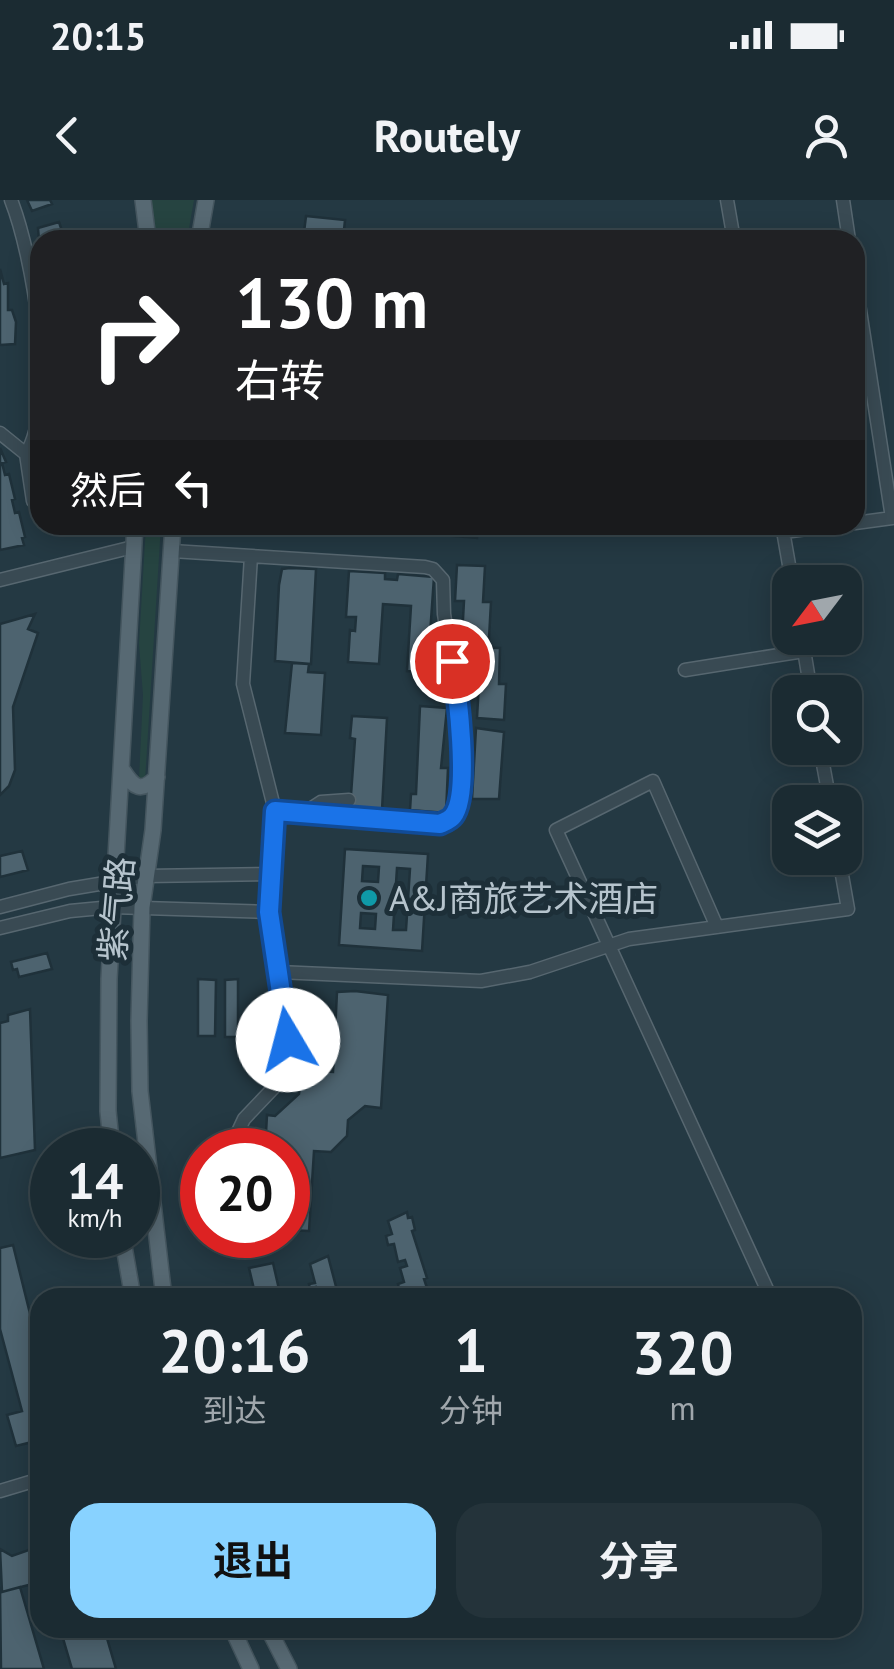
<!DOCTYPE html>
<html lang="zh">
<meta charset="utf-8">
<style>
:root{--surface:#1b2b32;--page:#24333a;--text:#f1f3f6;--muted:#a0a7ac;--line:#39474d;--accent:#88d2ff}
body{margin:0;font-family:"PT Sans","Noto Sans SC",sans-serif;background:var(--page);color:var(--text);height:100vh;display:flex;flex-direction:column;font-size:38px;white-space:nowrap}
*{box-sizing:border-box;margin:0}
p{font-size:32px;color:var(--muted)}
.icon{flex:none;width:55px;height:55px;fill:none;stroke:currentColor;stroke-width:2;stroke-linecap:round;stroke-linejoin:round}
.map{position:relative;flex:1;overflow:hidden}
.drawer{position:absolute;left:30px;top:1088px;width:832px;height:350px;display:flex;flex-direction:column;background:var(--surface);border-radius:30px;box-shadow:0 5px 25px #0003,0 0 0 2px var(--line)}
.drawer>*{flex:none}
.banner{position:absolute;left:30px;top:30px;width:835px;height:305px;border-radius:30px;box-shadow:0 5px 25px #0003,0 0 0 2px var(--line);background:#202124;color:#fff;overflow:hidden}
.needle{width:65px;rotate:238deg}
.buttons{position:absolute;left:772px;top:365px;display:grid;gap:20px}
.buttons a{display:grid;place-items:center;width:90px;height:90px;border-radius:20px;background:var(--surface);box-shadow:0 5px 25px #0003,0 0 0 2px var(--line);font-size:50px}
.speed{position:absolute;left:30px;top:928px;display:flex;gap:20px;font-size:50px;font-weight:700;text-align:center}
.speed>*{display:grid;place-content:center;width:130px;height:130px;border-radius:50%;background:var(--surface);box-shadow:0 5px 25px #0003,0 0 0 2px var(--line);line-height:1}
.speed small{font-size:25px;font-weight:400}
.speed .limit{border:15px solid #d22;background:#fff;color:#111}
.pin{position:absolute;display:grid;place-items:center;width:85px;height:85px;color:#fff;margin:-42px;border:5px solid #fff;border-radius:50%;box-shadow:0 2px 10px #0007}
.me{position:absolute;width:110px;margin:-55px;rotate:352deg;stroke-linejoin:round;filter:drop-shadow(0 0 8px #0008)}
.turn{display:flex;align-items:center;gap:35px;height:210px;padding:0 40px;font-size:45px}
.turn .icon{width:130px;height:130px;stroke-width:2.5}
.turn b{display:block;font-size:70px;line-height:85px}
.then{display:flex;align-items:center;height:95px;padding:0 40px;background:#0003;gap:20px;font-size:38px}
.eta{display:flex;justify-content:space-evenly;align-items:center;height:170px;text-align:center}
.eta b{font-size:60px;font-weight:700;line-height:70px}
.primary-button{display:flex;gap:20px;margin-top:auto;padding:20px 40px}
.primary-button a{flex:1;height:115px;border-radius:30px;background:var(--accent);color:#111;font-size:40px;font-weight:700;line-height:115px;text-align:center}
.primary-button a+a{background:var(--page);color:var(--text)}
.status{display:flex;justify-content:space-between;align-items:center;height:70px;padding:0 50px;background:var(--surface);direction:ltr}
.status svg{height:28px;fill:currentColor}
header{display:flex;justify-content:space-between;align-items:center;height:130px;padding:0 40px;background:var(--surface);font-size:45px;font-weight:700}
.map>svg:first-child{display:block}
.green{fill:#264441}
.building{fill:#4d636f;stroke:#1f313a;stroke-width:2.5;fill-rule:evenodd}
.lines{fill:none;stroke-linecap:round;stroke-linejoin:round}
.minor-casing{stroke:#576770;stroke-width:15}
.major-casing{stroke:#45565f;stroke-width:18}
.minor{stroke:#394a53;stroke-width:12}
.major{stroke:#576973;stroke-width:15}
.route-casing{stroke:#114b97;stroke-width:25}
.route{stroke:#1a73e8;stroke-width:18}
.culture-dot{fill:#0f9aa8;stroke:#1d2f38;stroke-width:4}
.labels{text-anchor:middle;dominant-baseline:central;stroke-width:10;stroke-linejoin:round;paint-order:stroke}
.poi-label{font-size:35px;fill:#b6c4cd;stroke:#1d2f38;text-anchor:start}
.street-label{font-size:35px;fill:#b6c4cd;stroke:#1d2f38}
</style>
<div class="status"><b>20:15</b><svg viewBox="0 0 49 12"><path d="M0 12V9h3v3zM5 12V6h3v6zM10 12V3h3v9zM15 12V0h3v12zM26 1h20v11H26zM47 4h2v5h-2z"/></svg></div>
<header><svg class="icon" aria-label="back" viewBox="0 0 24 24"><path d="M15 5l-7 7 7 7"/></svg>Routely<svg class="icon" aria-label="person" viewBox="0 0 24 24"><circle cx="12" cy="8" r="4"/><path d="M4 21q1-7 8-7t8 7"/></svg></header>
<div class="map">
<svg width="894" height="1469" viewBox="0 0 894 1469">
<rect width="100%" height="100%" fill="#243943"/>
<path class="green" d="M151 0H194L187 40H157Z
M146 325H161L145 581 139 579 143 495 139 444Z"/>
<path class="building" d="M27 0H50L52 4 32 11Z
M306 16 345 20 343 40H303Z
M59 22 65 40H39L38 28Z
M0 69 4 84 8 83V110H12L16 122 15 144 0 145Z
M0 248 6 262 2 263 5 275 9 274 15 299 12 300 15 313 19 312 25 337 22 338 24 345 0 350Z
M391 325H445L444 332H439L438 335 396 330Z
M445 325H478L477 338 444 335Z
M457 365 485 366 483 402H491L489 438 462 437 464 401H455Z
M290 368 316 369 311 464 275 461 279 385 282 369Z
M349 371 385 373V379L397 380 398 374 434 377 430 435 440 436 438 473 407 471 411 406 383 404 379 464 348 462 350 430 355 431 356 417H346Z
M35 414 28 429 38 433 13 507 15 570 9 586 0 595V424Z
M472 447 500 448 499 484H506L504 520 477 518 479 483 470 482Z
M292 463 309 464 308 472 325 473 321 535 285 533Z
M420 506 447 508 441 568H448L446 613 410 610 411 594H416Z
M352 516 387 518 382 610 350 609 355 539 350 538Z
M476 528 504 532 499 599H472Z
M345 649 428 654 422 751 339 745ZM363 666 379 667 378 682 362 681ZM397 668 410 669 406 730H393ZM361 713 376 714 375 729 360 728Z
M22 651 28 670 0 677V656Z
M47 753 52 769 19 777 17 769 13 770 11 762Z
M198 779 216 780 215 836H198Z
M238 779V837H225V780Z
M355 791 388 795 381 908 365 906 348 920 347 936 331 952 314 951 309 1031 288 1030V950H265L267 915 275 916 299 894 300 885 317 871 333 872 337 792Z
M30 809 35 950 0 958V823L8 821V815Z
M319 834 333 835 331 867 318 866Z
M407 1012 408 1018 412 1017 415 1030 412 1031 427 1078 424 1079 427 1088H430L432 1098H408L406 1091 400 1092 398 1084 404 1082 400 1068 407 1066 405 1060 398 1062 394 1044 388 1045 386 1036 392 1034 388 1021Z
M13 1045 40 1154V1240L16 1246 7 1215 22 1211 0 1129V1048Z
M328 1056 339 1098H319L316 1087 310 1088 309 1084 315 1083 310 1064Z
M273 1063 281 1098H256L249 1068Z
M40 1346V1382L2 1392 0 1349 12 1356Z
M0 1387 2 1392 20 1387 44 1469H1Z
M60 1428H104L116 1469H72Z"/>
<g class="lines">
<g class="minor-casing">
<path id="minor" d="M11 0C33 56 58 201 26 254
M727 0 734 40
M843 0 849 40
M855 78 892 318 855 323
M0 233 26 254 33 301
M782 325 792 382
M784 332 837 325
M172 351 425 367 433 369 443 380 444 414 462 527 455 614 439 623 275 611
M0 380 133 347
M802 438 811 492
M685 470 804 451
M820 548 830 602
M304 613 321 602 349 600
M0 707 69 689 147 676 271 674
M717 727 653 581 556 630 771 1098
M0 728 70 711 112 707 269 712
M278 772 481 781 530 772 629 739 848 709 839 658
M236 950V936L244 919 280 881 288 840 269 712 275 611 243 484 251 356
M0 1291 40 1279"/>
</g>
<g class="major-casing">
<path id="major" d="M143 0 148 40
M199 40 206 0
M123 571C134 588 141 593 157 577
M112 950 108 911 109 779 135 325
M122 1035 133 1098
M164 1098 140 891 139 821 142 707 153 630 173 325
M232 1428 251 1469
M268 1428 289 1469"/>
</g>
<use href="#minor" class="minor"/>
<use href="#major" class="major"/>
</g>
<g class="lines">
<g class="route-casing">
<path id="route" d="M288 840 269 712 275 611 440 624C444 622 450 620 453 616 471 594 457 489 452 461"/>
</g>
<use href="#route" class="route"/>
</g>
<circle class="culture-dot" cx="369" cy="698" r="10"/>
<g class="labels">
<g class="poi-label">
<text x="389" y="698">A&amp;J商旅艺术酒店</text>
</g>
<g class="street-label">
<text transform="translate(116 709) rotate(-85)">紫气路</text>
</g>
</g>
</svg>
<div class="buttons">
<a><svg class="needle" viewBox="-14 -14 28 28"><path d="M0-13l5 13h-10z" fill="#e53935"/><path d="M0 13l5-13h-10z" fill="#a0a7ac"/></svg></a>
<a><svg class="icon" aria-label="search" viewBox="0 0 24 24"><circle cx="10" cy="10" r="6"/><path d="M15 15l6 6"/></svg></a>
<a><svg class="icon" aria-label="layers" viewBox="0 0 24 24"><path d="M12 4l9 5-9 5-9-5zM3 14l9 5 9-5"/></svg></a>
</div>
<div class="speed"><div>14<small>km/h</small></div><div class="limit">20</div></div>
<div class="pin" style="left:452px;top:461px;background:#d93025"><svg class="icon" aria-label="arrive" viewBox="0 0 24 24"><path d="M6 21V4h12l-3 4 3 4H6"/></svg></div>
<svg class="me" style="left:288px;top:840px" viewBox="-20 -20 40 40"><circle r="19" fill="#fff"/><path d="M0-13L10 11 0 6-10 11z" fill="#1a73e8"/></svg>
<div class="banner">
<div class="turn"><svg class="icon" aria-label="right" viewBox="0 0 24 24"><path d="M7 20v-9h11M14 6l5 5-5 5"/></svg><div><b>130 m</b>右转</div></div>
<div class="then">然后<svg class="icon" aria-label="left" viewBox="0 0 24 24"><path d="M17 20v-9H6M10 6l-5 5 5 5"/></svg></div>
</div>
<section class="drawer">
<div class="eta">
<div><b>20:16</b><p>到达</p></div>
<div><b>1</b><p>分钟</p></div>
<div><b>320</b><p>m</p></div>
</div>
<div class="primary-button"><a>退出</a><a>分享</a></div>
</section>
</div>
